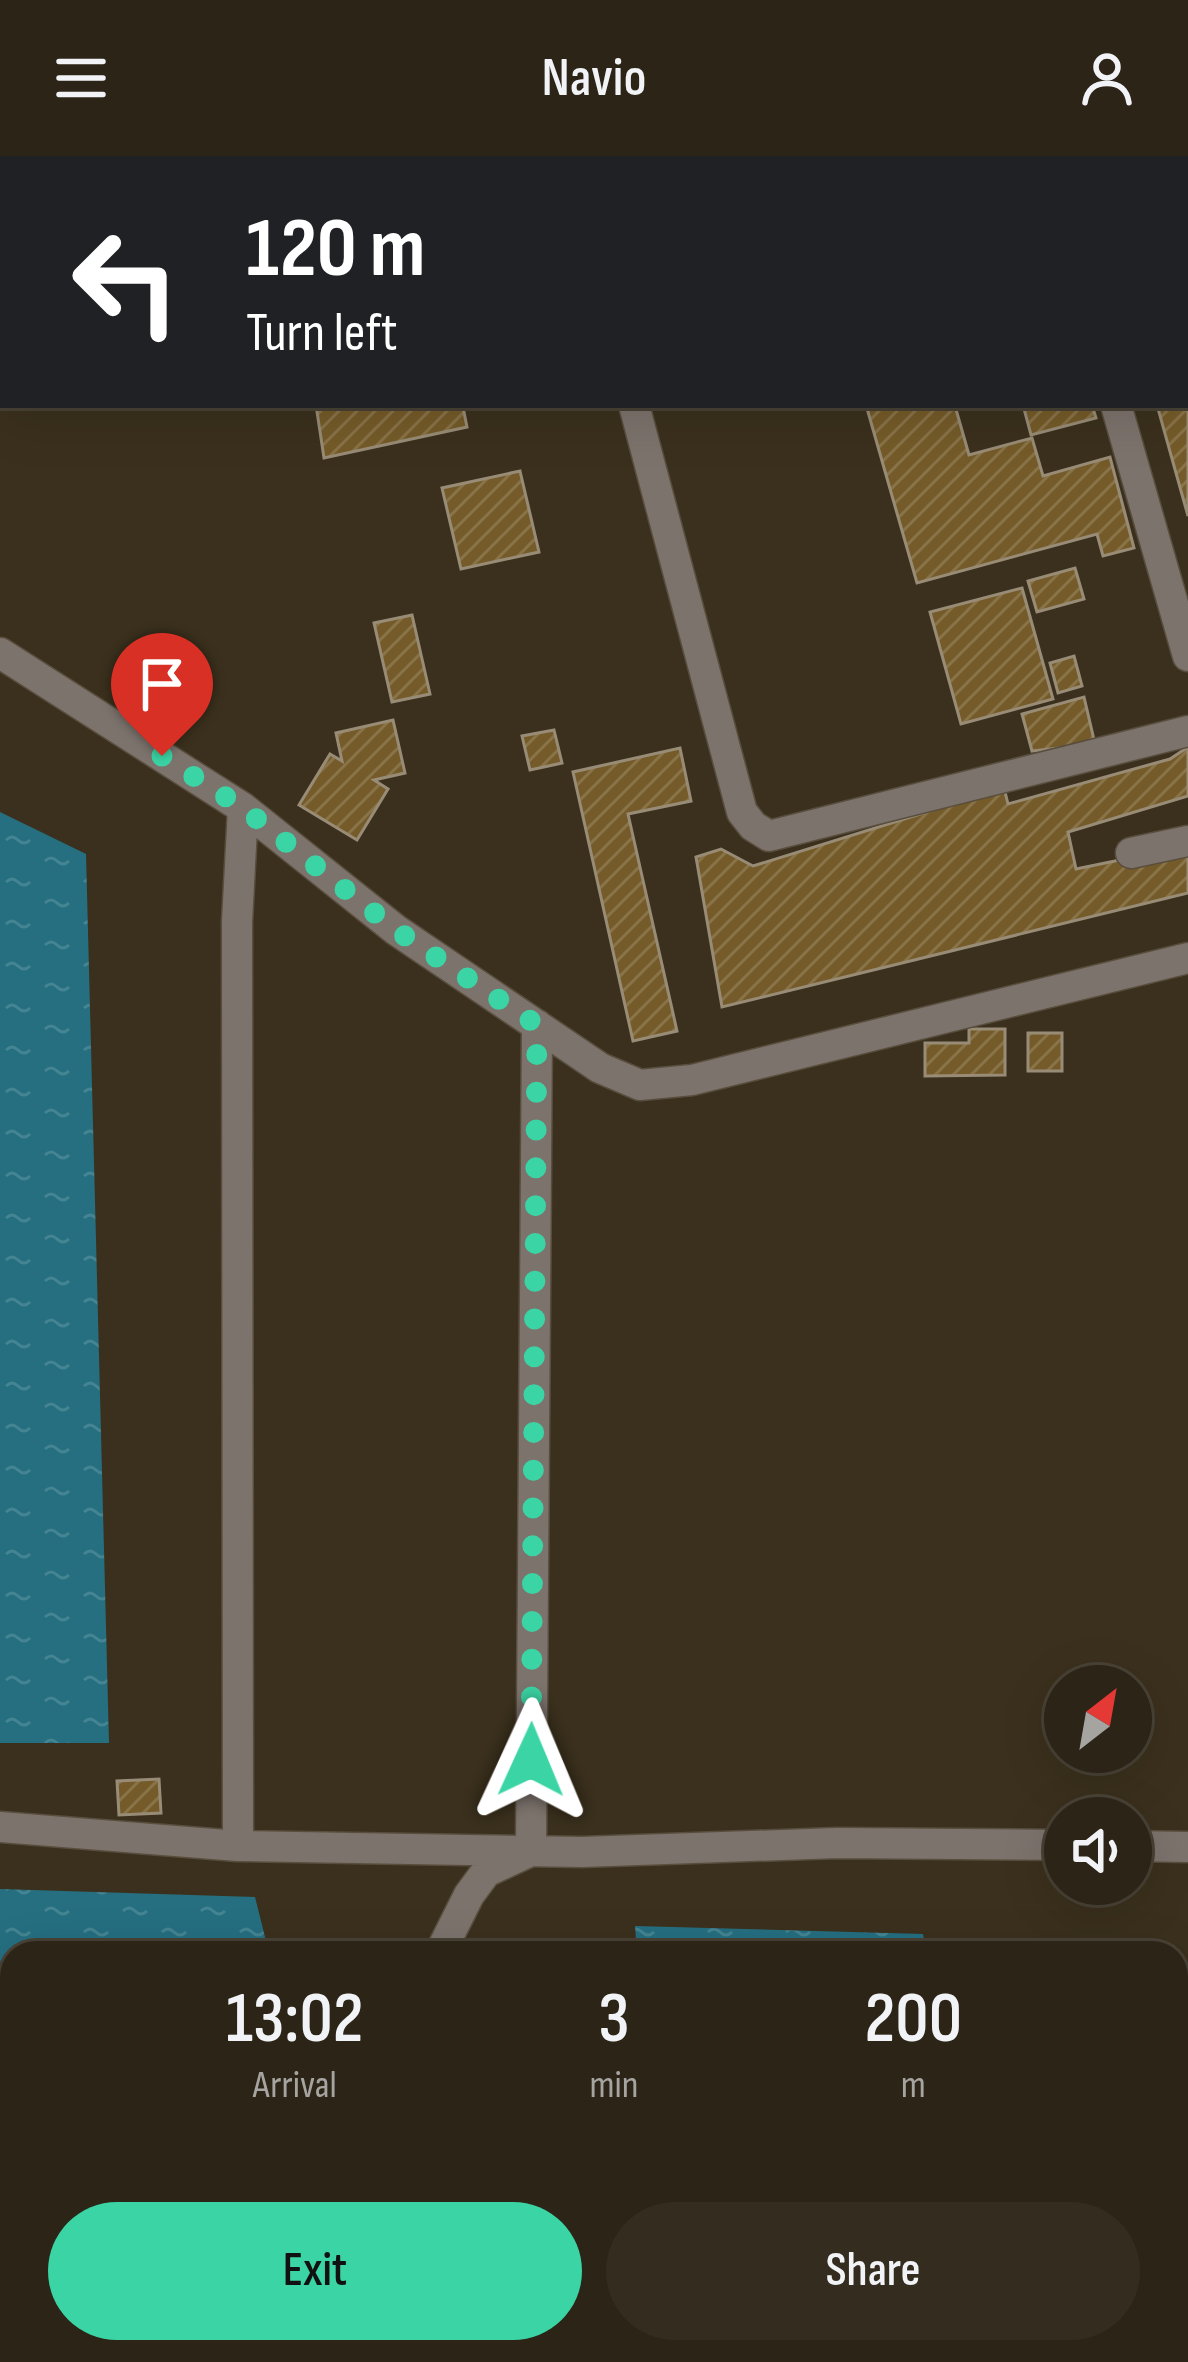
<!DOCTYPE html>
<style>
:root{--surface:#2c2416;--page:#342c1f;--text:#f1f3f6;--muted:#a6a4a1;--line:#484135;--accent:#3bd4a4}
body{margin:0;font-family:"Sofia Sans Condensed",sans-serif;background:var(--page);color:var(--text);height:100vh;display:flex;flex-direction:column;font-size:45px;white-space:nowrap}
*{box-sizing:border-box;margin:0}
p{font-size:39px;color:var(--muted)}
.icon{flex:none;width:66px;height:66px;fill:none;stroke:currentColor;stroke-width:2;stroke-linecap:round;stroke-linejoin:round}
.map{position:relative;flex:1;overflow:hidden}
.drawer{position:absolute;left:0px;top:1785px;width:1188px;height:423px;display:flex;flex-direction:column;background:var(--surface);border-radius:36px 36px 0 0;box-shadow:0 12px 48px #0002,0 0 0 3px var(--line)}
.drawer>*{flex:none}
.hud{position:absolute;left:0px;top:0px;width:1188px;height:252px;box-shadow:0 12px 48px #0002,0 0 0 3px var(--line);background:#202124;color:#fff;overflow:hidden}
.needle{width:78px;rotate:31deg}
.controls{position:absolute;left:1044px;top:1509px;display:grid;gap:24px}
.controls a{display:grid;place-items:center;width:108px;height:108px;border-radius:50%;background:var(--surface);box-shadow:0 12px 48px #0002,0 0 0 3px var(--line);font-size:60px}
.pin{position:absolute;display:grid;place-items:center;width:102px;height:102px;color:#fff;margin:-123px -51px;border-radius:50% 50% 50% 0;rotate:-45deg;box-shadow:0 0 12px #0007}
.pin .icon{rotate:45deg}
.me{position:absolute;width:132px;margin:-66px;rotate:1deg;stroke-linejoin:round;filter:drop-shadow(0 0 9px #0008)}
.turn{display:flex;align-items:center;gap:42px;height:252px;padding:0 48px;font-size:54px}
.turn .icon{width:156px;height:156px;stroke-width:2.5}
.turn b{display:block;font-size:84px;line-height:102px}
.eta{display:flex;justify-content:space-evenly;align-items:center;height:204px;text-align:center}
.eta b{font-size:72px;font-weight:600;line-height:84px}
.primary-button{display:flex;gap:24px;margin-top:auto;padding:24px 48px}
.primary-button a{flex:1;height:138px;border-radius:72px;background:var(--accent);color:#111;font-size:48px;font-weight:600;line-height:138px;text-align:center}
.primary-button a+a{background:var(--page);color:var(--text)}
header{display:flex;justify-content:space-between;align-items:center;height:156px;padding:0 48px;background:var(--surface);font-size:54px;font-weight:600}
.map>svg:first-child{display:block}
.water{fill:url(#water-ripples)}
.building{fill:url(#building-hatch);stroke:#988c76;stroke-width:3}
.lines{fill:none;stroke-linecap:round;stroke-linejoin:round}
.minor-casing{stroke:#594e3d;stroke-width:33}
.path{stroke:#8d8475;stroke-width:8;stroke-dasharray:3 9;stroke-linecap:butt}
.minor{stroke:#7d736d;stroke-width:30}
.route{stroke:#3bd4a4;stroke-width:21;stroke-dasharray:0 37.8}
</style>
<header><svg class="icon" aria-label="menu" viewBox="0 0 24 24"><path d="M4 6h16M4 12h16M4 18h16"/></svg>Navio<svg class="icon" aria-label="person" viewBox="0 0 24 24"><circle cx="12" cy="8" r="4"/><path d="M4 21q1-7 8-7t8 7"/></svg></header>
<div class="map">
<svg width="1188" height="2206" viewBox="0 0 1188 2206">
<defs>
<pattern id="water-ripples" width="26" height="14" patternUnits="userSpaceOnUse" patternTransform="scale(3)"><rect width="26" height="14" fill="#256f80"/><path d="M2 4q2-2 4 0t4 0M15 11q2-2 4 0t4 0" fill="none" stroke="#458492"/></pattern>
<pattern id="building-hatch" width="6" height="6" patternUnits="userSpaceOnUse" patternTransform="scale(3)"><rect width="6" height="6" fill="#755b29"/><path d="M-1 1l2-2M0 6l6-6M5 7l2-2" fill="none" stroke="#897348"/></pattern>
</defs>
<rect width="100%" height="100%" fill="#3b301d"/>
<path class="water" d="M0 656 86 698 109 1587H0Z
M0 1733 255 1741 269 1797H12V2196H175L165 2206H0Z
M635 1770 923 1778 926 1797H637Z
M1188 1969V2206H1110L1109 2196H1176V1971Z
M365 2196H543V2206H352Z
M824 2196H1020V2206H841Z"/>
<path class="building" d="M276 0H523L524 3H276Z
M646 0H987L988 3H647Z
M1188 237V360L1157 249H1185Z
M316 249H471L463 251 467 271 324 302Z
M866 249H960L955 250 969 299 1032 282 1043 320 1110 301 1134 392 1103 400 1097 378 917 427Z
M1023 249H1092L1096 262 1031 279Z
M520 315 539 396 461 413 442 332Z
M1075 412 1084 443 1037 456 1028 425Z
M1022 432 1053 543 961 568 930 456Z
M412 459 430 538 392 546 374 467Z
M1074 500 1082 530 1058 537 1050 507Z
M1084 541 1095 588 1032 595 1022 558Z
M393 564 405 617 374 624 388 633 357 684 299 649 330 598 342 605 336 577Z
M554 574 562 607 530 614 522 580Z
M1188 591V640L1068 676 1076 713 1188 690V737L722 851 696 701 721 693 753 710 1004 632 1008 648 1170 603Z
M680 592 691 645 628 658 677 875 633 885 573 616Z
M969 873H1005V919L925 920V887H969Z
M1028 877H1062V915H1028Z
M159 1623 161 1657 119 1659 117 1625Z
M1060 1786 1061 1797H1040L1039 1787Z"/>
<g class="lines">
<g class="minor-casing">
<path id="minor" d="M567 0 568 3
M1045 0V3
M634 249 742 656 753 670 769 680 1188 575
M1116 249 1188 500
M0 497 243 652 396 774 600 912 640 929 692 924 1188 802
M243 652 237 766 238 1690 582 1696 837 1687 1065 1689
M1131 697 1188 685
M0 1671 238 1690
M1131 1690 1188 1691
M440 1797 469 1739 486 1716 531 1695 537 869"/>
</g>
<path class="path" d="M257 2206 266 2196"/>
<use href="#minor" class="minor"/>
</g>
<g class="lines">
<path class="route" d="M162 600 243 652 396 774 537 869 531 1604"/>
</g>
</svg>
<div class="controls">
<a><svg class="needle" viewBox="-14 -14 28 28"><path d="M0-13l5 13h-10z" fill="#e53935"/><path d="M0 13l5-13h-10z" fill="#a6a4a1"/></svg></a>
<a><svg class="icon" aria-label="sound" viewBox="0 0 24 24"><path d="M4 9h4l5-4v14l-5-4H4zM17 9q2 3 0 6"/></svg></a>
</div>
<div class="pin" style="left:162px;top:600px;background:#d93025"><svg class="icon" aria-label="arrive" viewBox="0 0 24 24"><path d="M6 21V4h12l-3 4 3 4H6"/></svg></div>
<svg class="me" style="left:531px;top:1604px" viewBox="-20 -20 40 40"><path d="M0-17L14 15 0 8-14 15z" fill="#3bd4a4" stroke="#fff" stroke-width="4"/></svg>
<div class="hud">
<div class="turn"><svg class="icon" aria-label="left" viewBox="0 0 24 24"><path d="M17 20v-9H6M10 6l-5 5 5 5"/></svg><div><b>120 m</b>Turn left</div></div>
</div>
<section class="drawer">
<div class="eta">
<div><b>13:02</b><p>Arrival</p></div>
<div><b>3</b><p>min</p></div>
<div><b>200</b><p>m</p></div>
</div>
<div class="primary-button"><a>Exit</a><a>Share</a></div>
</section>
</div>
